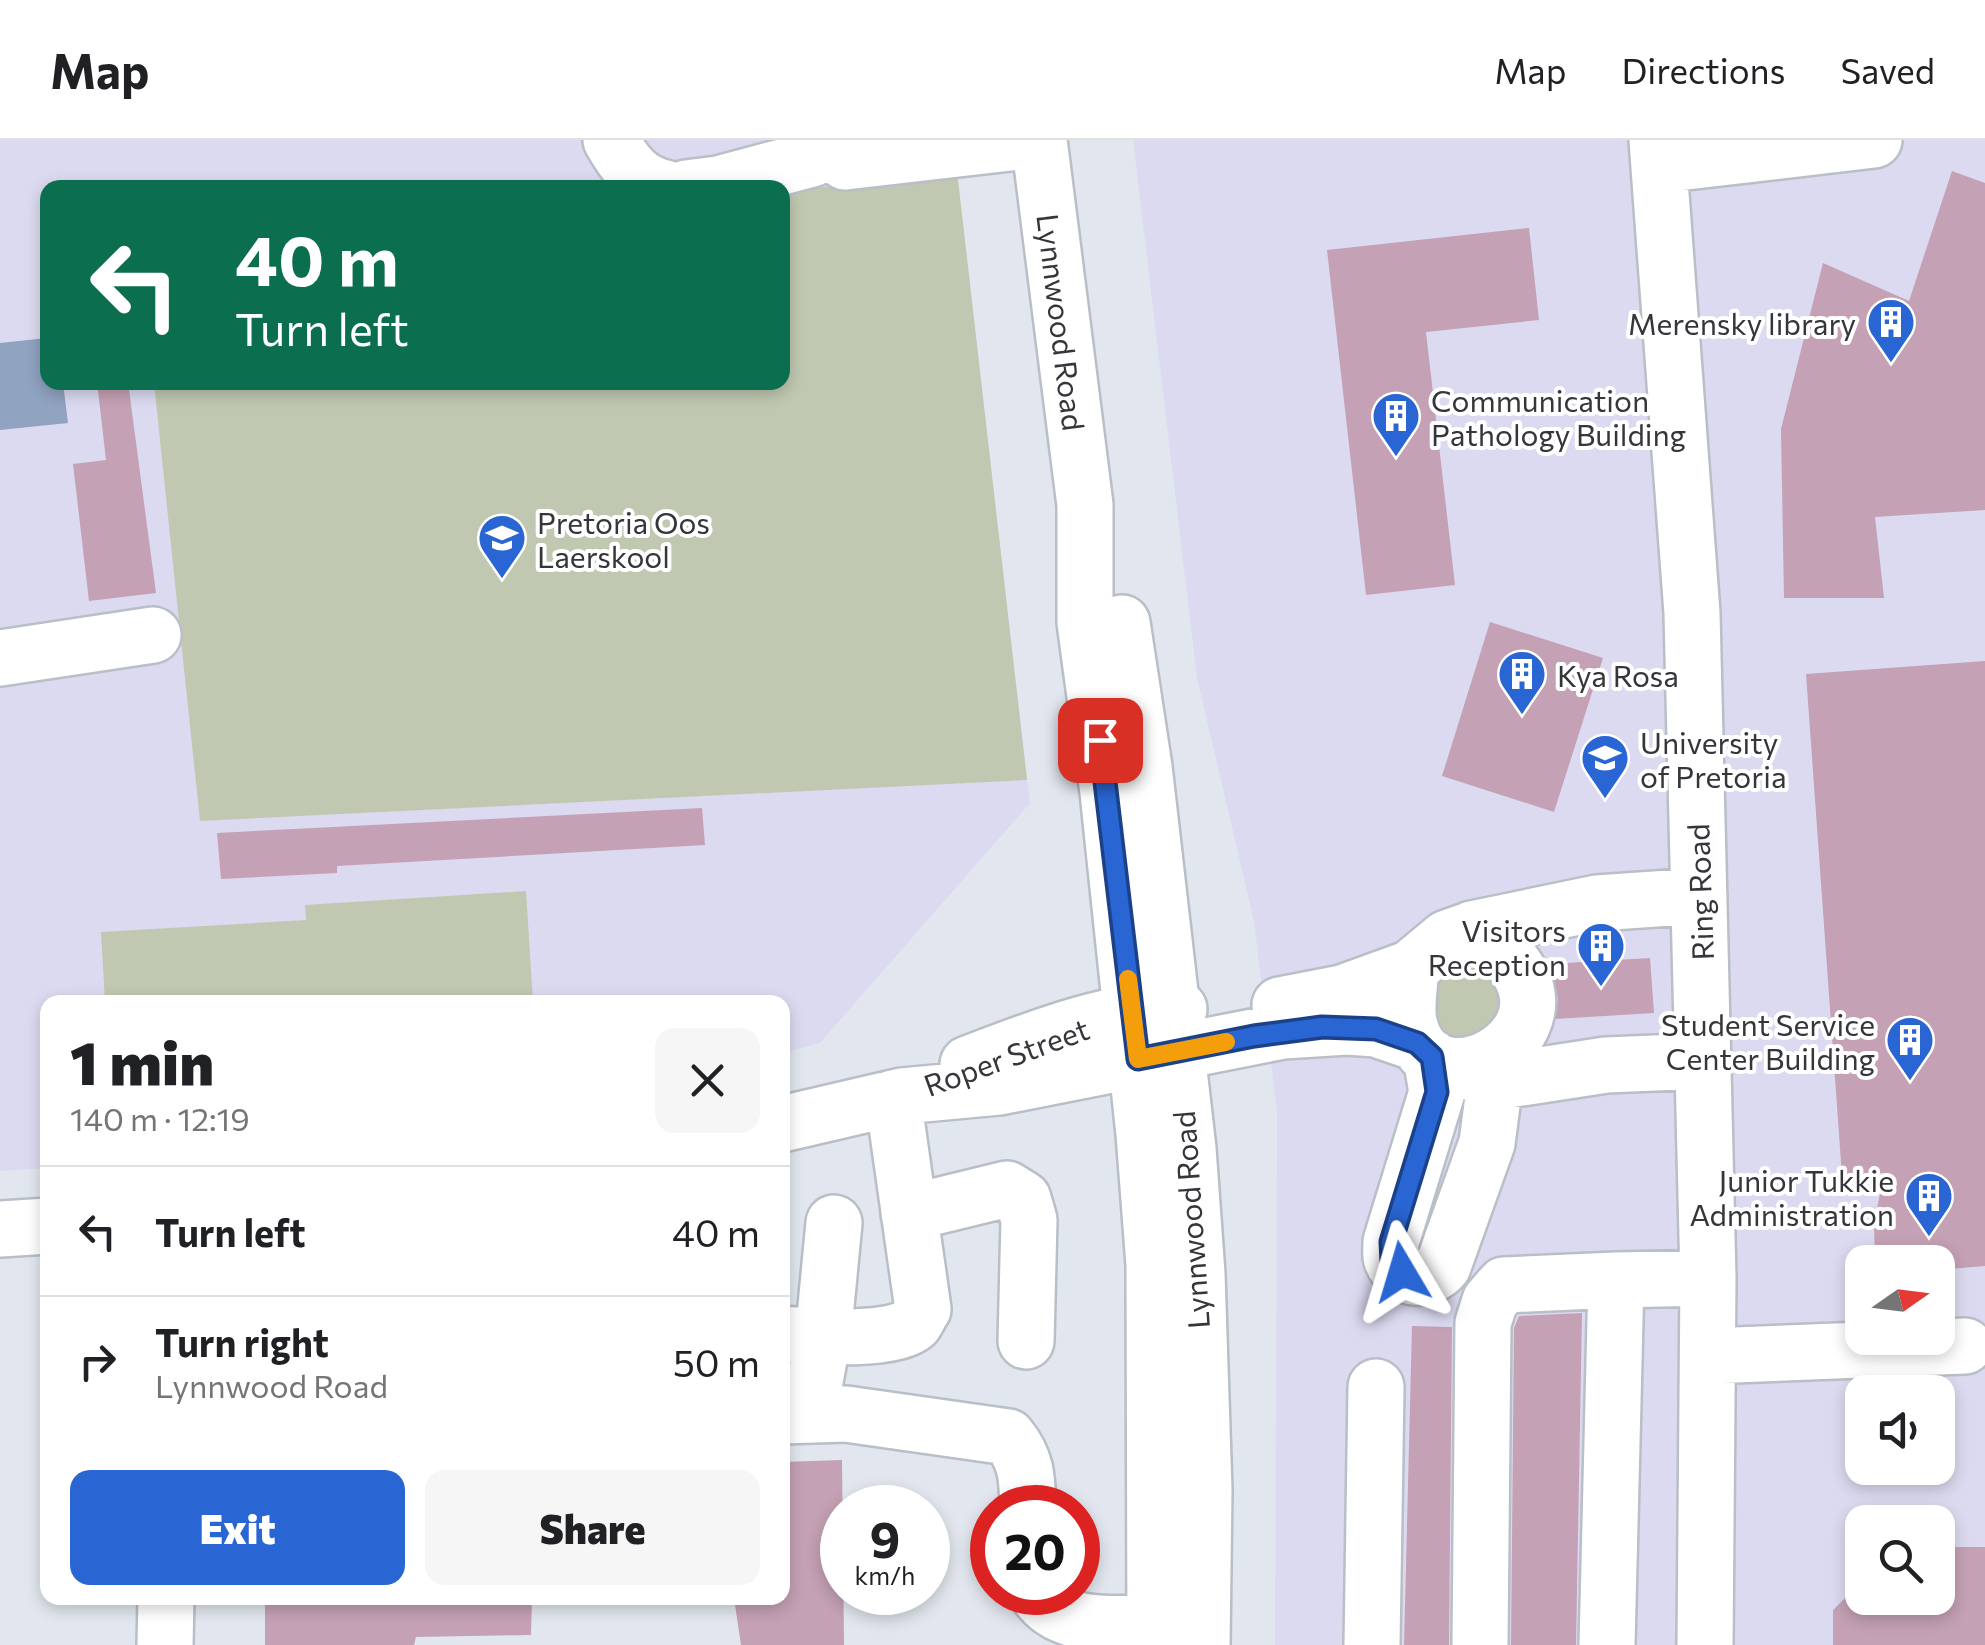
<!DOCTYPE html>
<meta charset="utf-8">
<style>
:root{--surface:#fff;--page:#f6f6f6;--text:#202124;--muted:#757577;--line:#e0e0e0;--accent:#2966d3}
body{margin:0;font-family:Commissioner,sans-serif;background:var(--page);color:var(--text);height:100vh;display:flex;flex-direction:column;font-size:38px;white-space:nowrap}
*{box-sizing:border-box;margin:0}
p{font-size:32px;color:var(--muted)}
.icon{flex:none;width:55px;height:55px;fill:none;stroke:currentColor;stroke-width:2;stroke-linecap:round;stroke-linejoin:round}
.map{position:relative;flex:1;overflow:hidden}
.panel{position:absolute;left:40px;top:855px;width:750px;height:610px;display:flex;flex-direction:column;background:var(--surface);border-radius:20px;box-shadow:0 5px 15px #0003}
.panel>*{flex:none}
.guide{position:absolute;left:40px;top:40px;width:750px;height:210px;border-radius:20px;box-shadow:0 5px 15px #0003;background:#0b6e4f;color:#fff;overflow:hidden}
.needle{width:65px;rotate:76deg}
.tools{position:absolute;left:1845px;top:1105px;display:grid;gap:20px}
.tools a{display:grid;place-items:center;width:110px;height:110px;border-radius:20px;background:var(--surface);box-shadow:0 5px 15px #0003;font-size:50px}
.speed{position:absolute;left:820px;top:1345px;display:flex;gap:20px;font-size:50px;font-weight:700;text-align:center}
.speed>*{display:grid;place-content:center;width:130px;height:130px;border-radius:50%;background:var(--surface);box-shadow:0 5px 15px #0003;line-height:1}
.speed small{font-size:25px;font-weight:400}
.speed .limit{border:15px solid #d22;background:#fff;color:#111}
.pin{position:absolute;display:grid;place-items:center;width:85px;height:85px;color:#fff;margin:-42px;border-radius:20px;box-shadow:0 5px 15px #0006}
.me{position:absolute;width:110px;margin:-55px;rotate:353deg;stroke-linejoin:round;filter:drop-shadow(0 0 8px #0008)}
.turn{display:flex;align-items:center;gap:35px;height:210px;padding:0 30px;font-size:45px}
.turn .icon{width:130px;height:130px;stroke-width:2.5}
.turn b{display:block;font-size:70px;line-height:85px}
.round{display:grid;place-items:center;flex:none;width:105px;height:105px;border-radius:20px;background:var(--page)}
.headline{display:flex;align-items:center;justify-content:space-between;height:170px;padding:0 30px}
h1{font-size:60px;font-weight:800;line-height:75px}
.action{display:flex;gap:20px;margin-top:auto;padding:20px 30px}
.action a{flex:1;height:115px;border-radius:20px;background:var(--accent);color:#fff;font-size:40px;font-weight:800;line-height:115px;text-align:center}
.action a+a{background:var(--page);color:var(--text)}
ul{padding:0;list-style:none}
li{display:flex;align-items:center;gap:30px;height:130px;padding:0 30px;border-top:2px solid var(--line)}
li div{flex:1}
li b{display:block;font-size:38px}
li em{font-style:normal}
header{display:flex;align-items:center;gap:60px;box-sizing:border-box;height:140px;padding:0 50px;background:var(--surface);border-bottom:2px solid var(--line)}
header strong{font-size:48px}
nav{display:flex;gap:55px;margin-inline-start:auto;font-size:35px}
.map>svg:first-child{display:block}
.education{fill:#dcdaf0;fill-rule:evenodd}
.green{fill:#c1c8b1}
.water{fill:#90a3c1}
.building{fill:#c4a1b4}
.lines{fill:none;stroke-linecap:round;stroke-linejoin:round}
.minor-casing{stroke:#b9bfc7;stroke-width:60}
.major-casing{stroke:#b9bfc7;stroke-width:60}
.minor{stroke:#fff;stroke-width:55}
.major{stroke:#fff;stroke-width:55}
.route-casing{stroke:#1b4289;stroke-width:25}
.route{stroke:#2966d3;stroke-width:18}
.slow{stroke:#f59e0b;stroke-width:18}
.labels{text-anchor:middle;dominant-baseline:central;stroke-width:8;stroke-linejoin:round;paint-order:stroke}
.street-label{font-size:30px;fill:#34363a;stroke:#fff}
.poi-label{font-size:30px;fill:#34363a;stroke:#fff;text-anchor:end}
</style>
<header>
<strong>Map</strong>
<nav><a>Map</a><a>Directions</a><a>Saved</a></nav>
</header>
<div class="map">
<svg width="1985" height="1505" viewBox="0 0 1985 1505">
<rect width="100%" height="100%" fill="#e2e7ef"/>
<path class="education" d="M0 0H953L1030 663 820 903 783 913 782 862H48L47 1028 0 1031ZM48 48H782V242H48Z
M1133 0H1985V1505H1275L1277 973 1254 781 1197 538ZM1862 1122H1938V1198H1862ZM1862 1252H1938V1328H1862ZM1862 1382H1938V1458H1862Z"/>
<path class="green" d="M957 31 1027 640 200 681 154 243 782 242 783 52Z
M526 751 533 862H105L101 792 306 780 305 765Z
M1452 811 1505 833 1496 894 1449 903 1419 840Z"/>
<path class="water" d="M47 198 48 242 63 243 68 283 0 290V203Z"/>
<path class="building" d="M1952 31 1985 43V370L1875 377 1884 458H1784L1781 289 1823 123 1909 161Z
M1529 88 1539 180 1426 192 1455 445 1366 455 1327 110Z
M97 242H128L156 453 89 461 73 324 106 320Z
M1490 482 1603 518 1554 672 1442 636Z
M1985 521V1126L1938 1130V1122H1875L1874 1084 1884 1033 1842 1036 1806 534Z
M702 668 705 705 337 726V733L221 739 217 693Z
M1650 818 1654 873 1555 879 1558 859 1549 824Z
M1582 1173 1576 1505H1511L1514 1188 1519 1176Z
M1412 1186 1452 1187 1449 1505H1404Z
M842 1320 844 1505H741L734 1458H782V1322Z
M1938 1407H1985V1505H1833V1470L1845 1458H1938Z
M265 1458H532L531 1495 416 1497 414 1505H265Z"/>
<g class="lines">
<g class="minor-casing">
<path id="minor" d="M611 0C624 23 637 42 665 48
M1657 0 1692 473 1708 1138 1705 1505
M845 22 1035 0
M1660 25 1874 0
M686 48 718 44 812 19
M0 518 153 495
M1472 789C1619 876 1431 989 1409 882 1406 866 1410 845 1411 828L1447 798Z
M1472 789 1597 763 1699 756
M1280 865 1342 853 1411 828
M1431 917 1437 952 1391 1102C1391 1106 1390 1117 1392 1120 1401 1142 1430 1142 1443 1126L1487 1003 1495 942 1507 908
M968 924C1034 899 1107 869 1179 869
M1468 931 1495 942 1606 925 1704 921
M782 984 902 956 999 947 1283 891 1347 887 1376 889 1417 903
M909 1073 1007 1049 1023 1059 1029 1080 1026 1201
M0 1089 48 1086
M782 1194C811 1196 894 1203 915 1183 916 1182 922 1170 923 1169L893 958
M1709 1216 1965 1206
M809 1275 823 1197 834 1083
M782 1276 846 1274 1008 1297C1027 1320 1027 1338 1028 1368
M1036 1452C1060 1491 1115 1483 1155 1483
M165 1505 166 1458
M1372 1505 1376 1247
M1480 1505 1483 1183 1490 1161 1504 1145 1616 1140
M1607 1505 1616 1140 1708 1138"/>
</g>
<g class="major-casing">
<path id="major" d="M1039 0 1085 365V482L1108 652 1144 994 1154 1125 1155 1505
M1122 483 1144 627 1188 1009 1197 1134 1204 1350 1202 1505"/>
</g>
<use href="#minor" class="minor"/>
<use href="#major" class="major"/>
</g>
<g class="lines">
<g class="route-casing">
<path id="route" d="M1100 600 1138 919 1254 896 1322 887 1376 889 1417 903 1432 917 1437 952 1391 1102 1392 1121 1402 1132"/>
</g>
<use href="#route" class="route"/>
<path class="slow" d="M1128 839 1138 919 1226 902"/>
</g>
<defs>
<g id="building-pin" transform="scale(2.5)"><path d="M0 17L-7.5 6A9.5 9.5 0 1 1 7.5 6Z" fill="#2966d3" stroke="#fff"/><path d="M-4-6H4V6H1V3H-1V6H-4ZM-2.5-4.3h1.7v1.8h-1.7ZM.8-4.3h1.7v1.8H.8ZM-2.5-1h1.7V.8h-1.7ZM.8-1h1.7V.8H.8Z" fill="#fff"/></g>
<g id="school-pin" transform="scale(2.5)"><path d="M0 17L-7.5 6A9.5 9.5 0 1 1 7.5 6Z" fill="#2966d3" stroke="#fff"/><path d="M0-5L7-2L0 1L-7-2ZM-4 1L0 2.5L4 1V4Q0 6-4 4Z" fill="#fff"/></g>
<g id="university-pin" transform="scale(2.5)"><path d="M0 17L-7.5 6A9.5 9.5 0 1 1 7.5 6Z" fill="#2966d3" stroke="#fff"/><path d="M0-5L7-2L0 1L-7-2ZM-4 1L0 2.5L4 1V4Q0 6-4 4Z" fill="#fff"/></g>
</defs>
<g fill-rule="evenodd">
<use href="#building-pin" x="1891" y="182"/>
<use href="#building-pin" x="1396" y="276"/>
<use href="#school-pin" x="502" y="398"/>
<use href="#building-pin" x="1522" y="534"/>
<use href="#university-pin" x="1605" y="618"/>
<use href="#building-pin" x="1601" y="806"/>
<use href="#building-pin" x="1910" y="900"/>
<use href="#building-pin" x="1929" y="1056"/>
</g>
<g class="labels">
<g class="street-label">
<text transform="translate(1062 182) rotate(83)">Lynnwood Road</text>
<text transform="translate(1699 752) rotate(-92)">Ring Road</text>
<text transform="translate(1006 916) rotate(-20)">Roper Street</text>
<text transform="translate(1190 1080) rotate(-94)">Lynnwood Road</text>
</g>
<g class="poi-label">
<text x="1856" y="182">Merensky library</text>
<text x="1431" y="259" text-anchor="start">Communication<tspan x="1431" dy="34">Pathology Building</tspan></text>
<text x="537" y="381" text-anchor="start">Pretoria Oos<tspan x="537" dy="34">Laerskool</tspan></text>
<text x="1557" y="534" text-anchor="start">Kya Rosa</text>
<text x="1640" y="601" text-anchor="start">University<tspan x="1640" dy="34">of Pretoria</tspan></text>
<text x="1566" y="789">Visitors<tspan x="1566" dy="34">Reception</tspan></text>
<text x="1875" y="883">Student Service<tspan x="1875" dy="34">Center Building</tspan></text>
<text x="1894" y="1039">Junior Tukkie<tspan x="1894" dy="34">Administration</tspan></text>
</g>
</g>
</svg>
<div class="tools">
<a><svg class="needle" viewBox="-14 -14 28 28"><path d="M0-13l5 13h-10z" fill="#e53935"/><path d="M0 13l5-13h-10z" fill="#757577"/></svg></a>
<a><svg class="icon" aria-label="sound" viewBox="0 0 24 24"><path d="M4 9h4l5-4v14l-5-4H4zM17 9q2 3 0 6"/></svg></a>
<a><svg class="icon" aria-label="search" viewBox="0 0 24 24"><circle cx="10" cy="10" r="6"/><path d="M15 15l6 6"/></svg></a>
</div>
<div class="speed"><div>9<small>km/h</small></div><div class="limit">20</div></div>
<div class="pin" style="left:1100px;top:600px;background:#d93025"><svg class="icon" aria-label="arrive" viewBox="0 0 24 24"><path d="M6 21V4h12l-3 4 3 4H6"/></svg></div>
<svg class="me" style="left:1402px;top:1132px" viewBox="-20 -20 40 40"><path d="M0-17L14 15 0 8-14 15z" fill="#2966d3" stroke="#fff" stroke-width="4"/></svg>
<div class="guide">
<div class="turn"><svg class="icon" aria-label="left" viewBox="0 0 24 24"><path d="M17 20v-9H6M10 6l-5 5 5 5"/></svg><div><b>40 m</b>Turn left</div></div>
</div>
<section class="panel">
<div class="headline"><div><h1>1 min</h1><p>140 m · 12:19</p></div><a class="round"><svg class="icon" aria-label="close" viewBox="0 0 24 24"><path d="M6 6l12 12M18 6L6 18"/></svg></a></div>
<ul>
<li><svg class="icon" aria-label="left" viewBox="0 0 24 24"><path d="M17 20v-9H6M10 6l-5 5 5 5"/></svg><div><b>Turn left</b></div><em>40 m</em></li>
<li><svg class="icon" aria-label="right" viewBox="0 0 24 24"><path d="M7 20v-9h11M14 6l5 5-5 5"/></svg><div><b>Turn right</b><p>Lynnwood Road</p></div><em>50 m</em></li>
</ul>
<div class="action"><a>Exit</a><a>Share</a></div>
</section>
</div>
